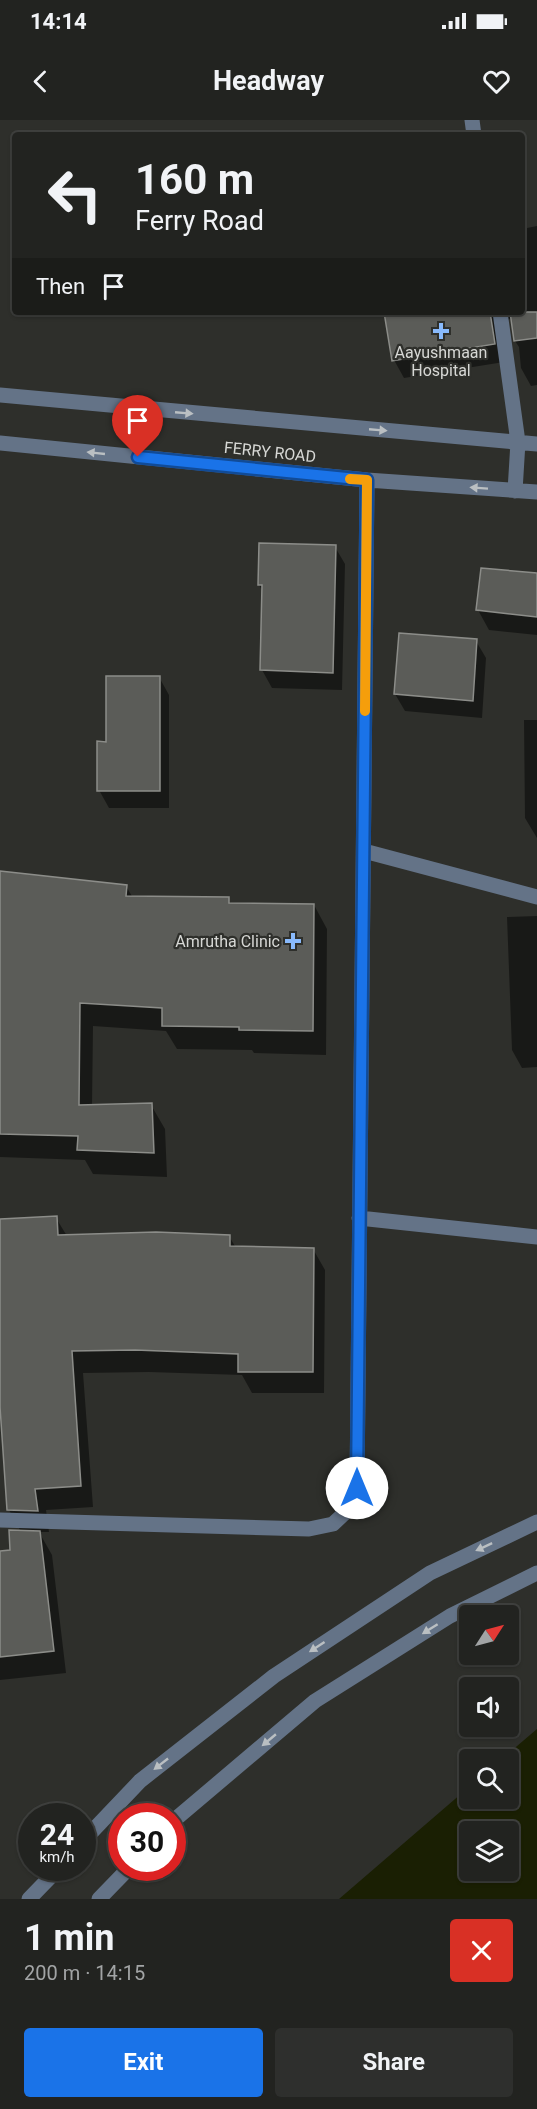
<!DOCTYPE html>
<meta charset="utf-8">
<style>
:root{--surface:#222320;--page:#2e2f2d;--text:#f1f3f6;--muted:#a2a4a5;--line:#3f403e;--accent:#1a73e8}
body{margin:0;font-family:Roboto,sans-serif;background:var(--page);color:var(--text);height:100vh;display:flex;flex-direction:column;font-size:22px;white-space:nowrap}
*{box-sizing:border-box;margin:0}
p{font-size:20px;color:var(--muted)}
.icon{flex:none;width:33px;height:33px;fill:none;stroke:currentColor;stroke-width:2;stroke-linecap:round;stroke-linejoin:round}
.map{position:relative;height:1779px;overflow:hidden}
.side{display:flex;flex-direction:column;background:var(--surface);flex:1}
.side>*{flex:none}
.top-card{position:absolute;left:12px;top:12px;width:513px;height:183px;border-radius:6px;box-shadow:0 2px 4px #0004,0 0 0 2px var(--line);background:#222320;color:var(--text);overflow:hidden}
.needle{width:39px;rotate:54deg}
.controls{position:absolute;left:459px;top:1485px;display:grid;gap:12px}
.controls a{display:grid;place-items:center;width:60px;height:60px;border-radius:6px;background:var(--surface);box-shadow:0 2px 4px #0004,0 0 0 2px var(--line);font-size:30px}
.speed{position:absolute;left:18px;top:1683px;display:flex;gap:12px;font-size:30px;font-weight:700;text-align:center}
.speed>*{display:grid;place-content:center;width:78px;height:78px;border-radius:50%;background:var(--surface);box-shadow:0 2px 4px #0004,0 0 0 2px var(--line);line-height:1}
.speed small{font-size:15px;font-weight:400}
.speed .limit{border:9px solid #d22;background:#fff;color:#111}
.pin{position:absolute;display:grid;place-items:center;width:51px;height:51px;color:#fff;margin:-62px -26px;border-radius:50% 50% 50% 0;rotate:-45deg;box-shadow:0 0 6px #0007}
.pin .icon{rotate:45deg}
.me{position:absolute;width:66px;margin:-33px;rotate:0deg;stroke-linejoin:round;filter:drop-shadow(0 0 4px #0008)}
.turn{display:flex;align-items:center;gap:21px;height:126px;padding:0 24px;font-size:27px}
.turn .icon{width:78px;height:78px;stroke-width:2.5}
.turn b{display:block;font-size:42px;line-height:51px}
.then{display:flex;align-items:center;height:57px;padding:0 24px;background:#0003;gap:12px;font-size:22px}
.round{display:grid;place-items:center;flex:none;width:63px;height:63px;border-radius:6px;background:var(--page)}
.head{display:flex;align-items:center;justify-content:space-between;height:102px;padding:0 24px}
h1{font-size:36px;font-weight:700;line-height:45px}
.action{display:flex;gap:12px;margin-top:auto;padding:12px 24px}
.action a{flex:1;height:69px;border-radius:6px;background:var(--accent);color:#fff;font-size:24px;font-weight:700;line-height:69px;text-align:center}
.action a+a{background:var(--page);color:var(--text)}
.status{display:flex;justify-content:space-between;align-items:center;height:42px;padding:0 30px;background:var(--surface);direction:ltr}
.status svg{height:16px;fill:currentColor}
header{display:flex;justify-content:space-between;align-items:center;height:78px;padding:0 24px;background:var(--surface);font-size:27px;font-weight:700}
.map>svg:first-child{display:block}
.water{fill:#1a1f03;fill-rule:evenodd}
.shadow{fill:#0007}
.building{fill:#5b5c58;stroke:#8c8d89;stroke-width:1.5}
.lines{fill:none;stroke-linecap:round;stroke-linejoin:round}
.minor{stroke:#647387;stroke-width:15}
.oneway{fill:#babfc2}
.route-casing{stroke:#114b97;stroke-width:15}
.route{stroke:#1a73e8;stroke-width:10}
.slow{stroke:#f59e0b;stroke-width:10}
.poi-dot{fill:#89bafc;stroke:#2e2f2b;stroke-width:2}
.labels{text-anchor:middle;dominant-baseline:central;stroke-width:4.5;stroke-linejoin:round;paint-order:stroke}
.poi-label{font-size:16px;fill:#d7d8d5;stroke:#2e2f2b}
.street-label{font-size:16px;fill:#d7d8d5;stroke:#2e2f2b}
</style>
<div class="status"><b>14:14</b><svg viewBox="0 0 49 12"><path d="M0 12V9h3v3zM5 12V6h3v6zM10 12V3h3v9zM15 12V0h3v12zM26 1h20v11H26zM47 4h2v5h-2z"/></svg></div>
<header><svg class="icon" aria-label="back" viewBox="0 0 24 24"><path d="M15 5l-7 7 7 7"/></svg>Headway<svg class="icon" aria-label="heart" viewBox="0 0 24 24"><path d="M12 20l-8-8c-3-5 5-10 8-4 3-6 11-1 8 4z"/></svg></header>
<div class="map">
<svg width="537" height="1779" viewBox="0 0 537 1779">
<rect width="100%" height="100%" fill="#2e2f2b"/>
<path class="water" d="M537 1609V1779H339L469 1667 470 1678H508V1640L502 1639ZM470 1712H508V1750H470Z"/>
<path class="shadow" d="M537 106V265L531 266 521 248 519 227 515 221 512 200 510 199 503 202 504 242 404 258 394 240 386 192H522V109Z
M335 427 345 444 342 570 272 568 262 550 263 472 259 465Z
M537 455V515L489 510 478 490Z
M476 521 486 538 482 598 405 591 395 574Z
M159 557 169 575V688H109L99 670Z
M524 600H537V718L525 698Z
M0 752 126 766 133 778H228L231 784 314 785 327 809 326 935 254 933 252 930 177 929 166 911 93 906 92 986 151 985 165 1009 167 1057 93 1054 85 1040 0 1037Z
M537 796V947L522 948 512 930 507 797Z
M56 1098 67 1116H229L236 1128 313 1129 325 1150 324 1273H252L242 1255 149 1252 83 1253 93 1387 46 1390 49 1412H39L52 1435 66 1553 0 1560V1432L12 1431 21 1412 9 1390 0 1266V1100Z"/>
<path class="building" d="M384 192H490L495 224 392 241Z
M510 192H537V218L514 221Z
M259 423 336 425 333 553 260 550 262 465H258Z
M481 448 537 453V497L476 490Z
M399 513 477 519 473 581 394 574Z
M106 556H160V671H97V621L106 622Z
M0 751 127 765 126 776 229 777V783L314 784 313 911 239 910V907L162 906V888L80 883 79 985 152 983 154 1033 77 1030 78 1016 0 1014Z
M57 1096 58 1115 156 1112 230 1115V1126L314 1128 313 1252H238V1234L135 1230 72 1231 81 1366 35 1369 38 1391 7 1390 0 1287V1099Z
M9 1410 40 1411 54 1531 0 1537V1431L10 1430Z"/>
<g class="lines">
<path class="minor" d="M472 0 474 15
M500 192 518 322 515 371
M0 275 537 324
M0 323 367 360 537 372
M364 731 537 777
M359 1098 537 1117
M0 1400 309 1409 333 1404 350 1388 357 1368 367 360
M172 1702 315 1581 450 1496 537 1453
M82 1722 140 1661 274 1556 430 1453 537 1402
M29 1779 59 1748
M99 1779 129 1748"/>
</g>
<defs><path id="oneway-solid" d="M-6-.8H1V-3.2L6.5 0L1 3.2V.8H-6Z" transform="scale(1.5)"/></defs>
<g class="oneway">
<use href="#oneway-solid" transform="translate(184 293) rotate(5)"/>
<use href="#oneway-solid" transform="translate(378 310) rotate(5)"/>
<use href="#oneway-solid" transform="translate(96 333) rotate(-174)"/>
<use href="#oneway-solid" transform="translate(479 368) rotate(-176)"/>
<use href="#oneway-solid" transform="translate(484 1427) rotate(155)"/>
<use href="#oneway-solid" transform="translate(430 1509) rotate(148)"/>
<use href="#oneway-solid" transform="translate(317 1527) rotate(147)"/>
<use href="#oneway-solid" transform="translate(269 1620) rotate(140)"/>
<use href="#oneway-solid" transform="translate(161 1644) rotate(142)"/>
</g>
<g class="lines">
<g class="route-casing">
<path id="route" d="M138 337 367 360 357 1368"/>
</g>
<use href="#route" class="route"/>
<path class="slow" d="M350 359 367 360 365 591"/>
</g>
<g class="poi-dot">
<path d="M438 202h6v6h6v6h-6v6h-6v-6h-6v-6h6z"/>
<path d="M290 812h6v6h6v6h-6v6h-6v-6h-6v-6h6z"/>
</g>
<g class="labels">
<g class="poi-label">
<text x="441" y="232">Aayushmaan<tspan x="441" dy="18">Hospital</tspan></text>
<text x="280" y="821" text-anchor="end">Amrutha Clinic</text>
</g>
<g class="street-label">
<text transform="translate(270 332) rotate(6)">FERRY ROAD</text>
</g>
</g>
</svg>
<div class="controls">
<a><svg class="needle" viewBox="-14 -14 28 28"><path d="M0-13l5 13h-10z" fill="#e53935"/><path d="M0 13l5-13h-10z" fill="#a2a4a5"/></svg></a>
<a><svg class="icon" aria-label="sound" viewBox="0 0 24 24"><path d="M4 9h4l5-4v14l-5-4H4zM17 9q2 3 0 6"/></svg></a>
<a><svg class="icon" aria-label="search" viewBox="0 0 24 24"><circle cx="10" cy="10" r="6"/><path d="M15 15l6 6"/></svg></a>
<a><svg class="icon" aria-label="layers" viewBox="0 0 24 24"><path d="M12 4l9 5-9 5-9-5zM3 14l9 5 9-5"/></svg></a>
</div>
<div class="speed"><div>24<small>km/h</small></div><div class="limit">30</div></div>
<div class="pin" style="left:138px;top:337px;background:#d93025"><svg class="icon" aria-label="arrive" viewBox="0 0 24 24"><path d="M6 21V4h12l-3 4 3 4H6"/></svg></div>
<svg class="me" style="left:357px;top:1368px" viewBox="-20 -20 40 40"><circle r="19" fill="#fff"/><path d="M0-13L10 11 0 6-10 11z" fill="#1a73e8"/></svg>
<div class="top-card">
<div class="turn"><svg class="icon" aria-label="left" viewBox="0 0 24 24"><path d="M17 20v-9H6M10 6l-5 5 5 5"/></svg><div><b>160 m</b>Ferry Road</div></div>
<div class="then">Then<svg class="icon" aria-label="arrive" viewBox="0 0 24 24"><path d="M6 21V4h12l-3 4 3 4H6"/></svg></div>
</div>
</div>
<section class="side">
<div class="head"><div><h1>1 min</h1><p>200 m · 14:15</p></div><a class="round" style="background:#d93025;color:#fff"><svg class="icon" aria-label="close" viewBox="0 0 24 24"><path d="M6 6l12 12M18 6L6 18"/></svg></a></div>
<div class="action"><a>Exit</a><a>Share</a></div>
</section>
